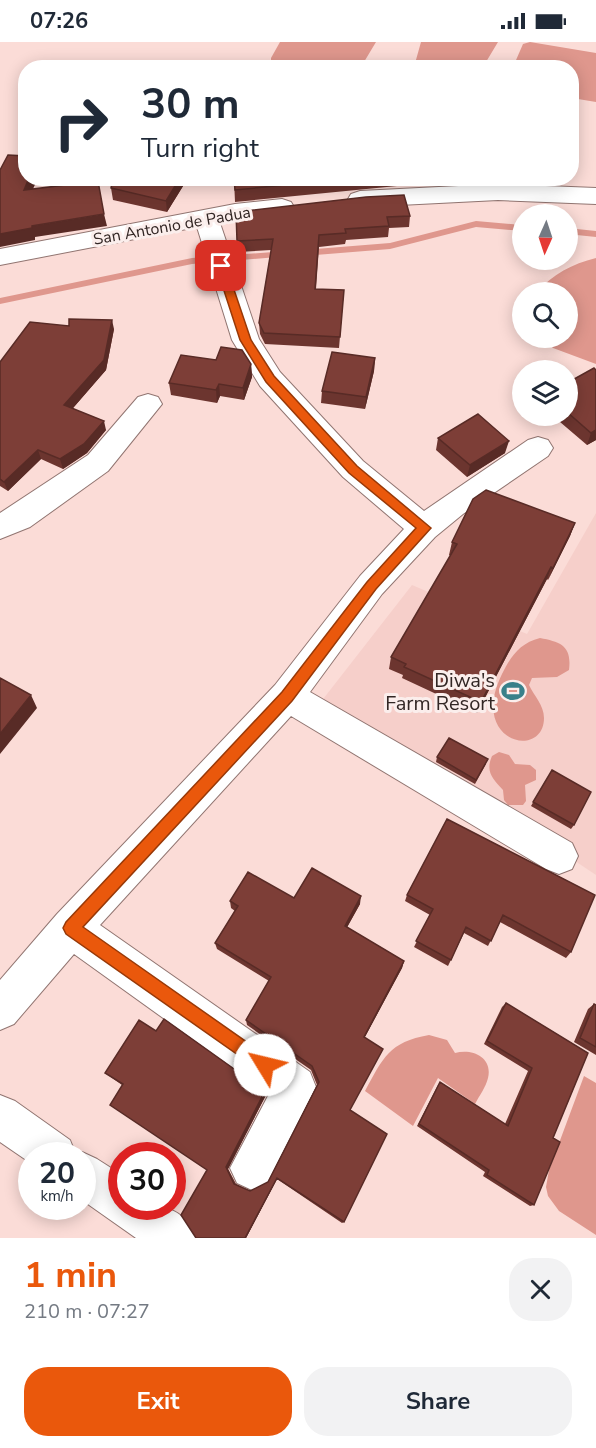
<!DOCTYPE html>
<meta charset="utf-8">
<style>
:root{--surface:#fff;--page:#f2f2f3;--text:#1f2937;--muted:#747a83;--accent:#ea580c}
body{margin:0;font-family:"Nunito Sans",sans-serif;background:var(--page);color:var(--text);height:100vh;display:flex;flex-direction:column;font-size:22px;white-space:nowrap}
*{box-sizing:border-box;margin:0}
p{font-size:20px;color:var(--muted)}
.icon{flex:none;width:33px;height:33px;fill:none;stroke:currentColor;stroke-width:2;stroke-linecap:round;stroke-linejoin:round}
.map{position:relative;height:1196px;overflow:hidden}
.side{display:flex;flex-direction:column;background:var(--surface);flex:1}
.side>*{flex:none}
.banner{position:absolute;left:18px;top:18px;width:561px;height:126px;border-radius:24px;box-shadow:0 3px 15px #0003;background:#fff;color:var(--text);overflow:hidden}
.needle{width:39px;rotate:183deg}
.buttons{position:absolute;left:512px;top:162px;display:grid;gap:12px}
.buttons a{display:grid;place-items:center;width:66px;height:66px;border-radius:50%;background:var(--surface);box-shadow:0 3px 15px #0003;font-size:30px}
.speed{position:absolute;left:18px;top:1100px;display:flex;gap:12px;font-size:30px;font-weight:700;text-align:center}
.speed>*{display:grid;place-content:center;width:78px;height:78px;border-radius:50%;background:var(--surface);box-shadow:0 3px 15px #0003;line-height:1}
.speed small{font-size:15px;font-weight:400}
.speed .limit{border:9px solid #d22;background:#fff;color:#111}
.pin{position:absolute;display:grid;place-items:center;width:51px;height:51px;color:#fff;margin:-26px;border-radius:12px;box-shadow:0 3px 9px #0006}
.me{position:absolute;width:66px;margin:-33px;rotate:306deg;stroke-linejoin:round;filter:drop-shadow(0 0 4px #0008)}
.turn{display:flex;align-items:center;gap:21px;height:126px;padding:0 24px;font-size:27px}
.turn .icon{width:78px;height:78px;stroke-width:2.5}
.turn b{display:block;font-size:42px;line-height:51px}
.round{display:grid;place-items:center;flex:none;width:63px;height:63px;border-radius:24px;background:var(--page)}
.head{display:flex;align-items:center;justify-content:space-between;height:102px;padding:0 24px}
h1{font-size:36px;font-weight:700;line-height:45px;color:var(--accent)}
.cta{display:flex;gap:12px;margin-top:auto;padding:12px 24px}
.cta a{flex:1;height:69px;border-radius:24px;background:var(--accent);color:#fff;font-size:24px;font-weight:700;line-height:69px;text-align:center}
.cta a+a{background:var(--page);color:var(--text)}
.status{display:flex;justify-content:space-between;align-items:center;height:42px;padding:0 30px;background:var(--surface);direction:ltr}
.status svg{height:16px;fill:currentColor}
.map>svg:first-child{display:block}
.built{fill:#f6cfca}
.water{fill:#df978d}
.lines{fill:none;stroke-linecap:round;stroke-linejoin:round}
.stream{fill:#df978d;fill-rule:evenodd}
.minor-casing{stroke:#917571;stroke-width:2}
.minor{fill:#fff;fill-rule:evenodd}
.wall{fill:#6c352f}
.shaded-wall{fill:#582b26}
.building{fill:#7d3e37;stroke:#582b26;stroke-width:1.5}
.route{fill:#ea580c;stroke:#983908;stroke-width:1.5}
.labels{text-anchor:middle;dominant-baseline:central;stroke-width:6;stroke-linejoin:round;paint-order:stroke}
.far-street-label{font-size:16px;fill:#322624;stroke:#fbeeec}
.poi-label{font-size:20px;fill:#322624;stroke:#fbeeec;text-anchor:end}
</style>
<div class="status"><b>07:26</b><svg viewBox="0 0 49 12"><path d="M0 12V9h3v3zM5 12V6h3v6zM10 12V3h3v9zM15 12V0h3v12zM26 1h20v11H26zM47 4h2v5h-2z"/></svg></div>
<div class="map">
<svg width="596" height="1196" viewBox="0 0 596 1196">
<rect width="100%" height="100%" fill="#fbdcd7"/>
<path class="built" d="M596 471V833L560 809 313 670 412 543 527 592Z"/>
<path class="water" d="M280 0H376L361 25 279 26 271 22V16Z
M421 0H498L483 25H414Z
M530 0 596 11V60L572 56V26L513 25 523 2Z
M596 216V322L553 306 543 296H567V250H537C553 232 572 222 596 216Z
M540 596C561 600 572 604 569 628L557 635 532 636 529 643C534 654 544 663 544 676 544 718 468 701 502 632 511 614 520 601 540 596Z
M499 710 509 713 515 722 530 723 536 728V738L525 743 526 759 523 763H508L504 758 503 748C493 737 485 730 492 714Z
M429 993 447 998 455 1011C472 1006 493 1015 488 1036 486 1045 479 1054 475 1062L438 1036 413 1084 365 1049C383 1016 389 1000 429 993Z
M584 1034 596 1041V1193L559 1169 548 1154 546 1145 549 1128Z"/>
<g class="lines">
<path class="stream" d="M476 179 522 183V189L476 185 390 207 303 214 298 211 303 208 390 201Z
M567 186 596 189V195L567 192Z
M286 209 291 212 289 214 192 222 0 262V256L192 216Z"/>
<g class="minor-casing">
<path id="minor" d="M498 142 596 146V162L498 158 360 165 351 162 348 157 351 152 360 149Z
M282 157 291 160 294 165 291 170 220 181 259 297 280 330 363 419 424 469 528 398 538 395 548 398 553 406 548 414 463 472 435 495 382 552 310 650 572 801 578 814 572 827 559 832 546 827 291 674 100 883 310 1030 316 1045 267 1141 252 1148 237 1141 230 1126 269 1052 74 912 14 982 0 988V938L57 872 275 643 360 534 404 487 343 435 260 344 232 298 197 185 0 223V207L235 162Z
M148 352 158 355 162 362 108 429 30 485 0 497V471L88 413 138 355Z
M0 1053 15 1059 70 1098 76 1113 82 1110 97 1117 122 1133V1164C156 1164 181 1159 196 1196H136L82 1158V1113H32V1122L0 1100Z"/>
</g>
<use href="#minor" class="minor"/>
</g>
<path class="wall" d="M113 136H188L167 170 113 158 111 146Z
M230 136H398L397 144 235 160 234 137Z
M428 136H487L486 140 460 141Z
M236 170 410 174 409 185 389 186 388 195 346 198 345 202 319 205 316 247 344 248 339 306 265 302 260 292 259 281 271 208 238 210Z
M114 287 106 328 73 366 106 388 87 411 63 427 41 417 8 449 0 444V320Z
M375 316 374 329 365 367 321 361 322 349Z
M216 318 251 322 252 335 244 358 220 354 217 361 171 353 169 341Z
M567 341 596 398 587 403 553 374H567Z
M438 396 505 411 467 435 436 408Z
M575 481 570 494 548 538 547 537 477 671 402 636 403 633 389 627 391 615 451 514 449 513 452 500Z
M437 715 486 722 475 742 436 720Z
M552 728 574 783 571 787 531 764Z
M447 777 571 910 566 916 500 880 488 904 464 891 448 924 414 905 430 873 405 859 407 853Z
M294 856 360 862 347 885 404 919 402 926 365 995 350 1069 344 1180 342 1181 277 1137 246 1196H196L207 1128 122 1043 105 1031 156 989 265 1049 266 1053 228 1127 236 1142 250 1149 268 1140 317 1043 311 1028 247 983 246 978 269 939 217 907 215 901 235 869 231 866 230 859Z
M506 961 588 1011 553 1096 534 1163 530 1164 483 1134 485 1130 417 1084 438 1043 440 1040 505 1082 528 1029 484 1002 502 965Z
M594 962 596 963V1013L574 1000 588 967Z"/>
<path class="shaded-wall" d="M29 136H38L27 160 24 148Z
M180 136H188L167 170 166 159Z
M104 172 107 184 35 195V198L0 205V192L32 184Z
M112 278 114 287 106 328 67 373 64 363Z
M375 316 374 329 365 367 366 355Z
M251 322 252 335 244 358 243 346Z
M219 342 220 354 217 361 216 348Z
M104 379 106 388 87 411 63 427 60 417Z
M596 388V398L587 403 591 391Z
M509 399 505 411 467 435 470 423Z
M38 408 41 417 8 449 4 440Z
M575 481 570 494 548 538 553 526Z
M551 525 547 537 477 671 481 660Z
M31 653 37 666 0 712V692Z
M361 854 360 862 344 891 345 884Z
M404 919 402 926 362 1000 364 995Z
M265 1049 266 1053 228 1127 236 1143 226 1125Z
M277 1136V1137L246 1196H245Z"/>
<path class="building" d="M8 113 26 114V136H29L24 148 98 139 104 172 32 184V186L0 192V128Z
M113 136H180L166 159 111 146Z
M234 136H356L235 148Z
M404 153 410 174 387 175 389 184 345 187 346 191 319 193 315 247 344 248 340 295 264 291 259 281 273 197 237 199 236 170 366 155Z
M69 277 112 278 104 318 64 363 104 379 84 402 60 417 38 408 4 440 0 437V320L30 280 69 284Z
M221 305 242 308 251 322 243 346 219 342 216 348 169 341 181 313 216 318Z
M332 310 375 316 366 355 322 349Z
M594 326 596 328V388L591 391 567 370V341Z
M478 372 509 399 470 423 438 396Z
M486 448 575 481 553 526 551 525 481 660 404 625 406 622 391 615 457 502 452 500 473 457Z
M0 636 31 653 0 692Z
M449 696 488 717 476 738 437 715Z
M552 728 591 750 574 783 533 760Z
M447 777 595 853 571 910 503 873 491 899 466 885 451 918 416 899 433 867 407 853Z
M312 826 361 854 345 884 404 919 364 995 383 1007 350 1068 387 1092 344 1180 277 1136 245 1196H196L181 1173 207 1128 110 1063 123 1042 105 1031 139 978 156 989 164 977 265 1049 226 1125 234 1142 250 1149 268 1140 319 1040 312 1024 246 978 271 935 215 901 238 864 230 859 248 830 294 856Z
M506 961 588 1011 553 1096 560 1100 534 1163 487 1133 489 1128 419 1082 440 1040 508 1084 532 1026 487 999Z
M594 962 596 963V1005L580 996Z"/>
<path class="route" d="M221 220 226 224 251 298 274 334 357 424 431 486 376 547 292 659 83 885 271 1017 273 1023 271 1029 265 1032 66 892 63 886 66 880 282 650 367 540 416 486 349 431 266 340 240 298 216 224Z"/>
<defs>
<g id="stadium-bare" transform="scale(1.8)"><path d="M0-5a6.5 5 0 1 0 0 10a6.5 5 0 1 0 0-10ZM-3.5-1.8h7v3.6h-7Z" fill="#39808a" stroke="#fbeeec" stroke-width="2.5" paint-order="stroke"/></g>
</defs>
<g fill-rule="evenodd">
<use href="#stadium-bare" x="513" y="649"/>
</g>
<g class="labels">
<g class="far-street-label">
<text transform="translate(172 184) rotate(-10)">San Antonio de Padua</text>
</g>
<g class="poi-label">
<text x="495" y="638">Diwa's<tspan x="495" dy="23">Farm Resort</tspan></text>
</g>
</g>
</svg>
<div class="buttons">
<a><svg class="needle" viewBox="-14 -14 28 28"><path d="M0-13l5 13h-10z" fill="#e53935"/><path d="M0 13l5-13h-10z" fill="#747a83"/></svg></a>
<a><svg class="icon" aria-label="search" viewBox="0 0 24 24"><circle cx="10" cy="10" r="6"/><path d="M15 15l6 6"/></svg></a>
<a><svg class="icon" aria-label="layers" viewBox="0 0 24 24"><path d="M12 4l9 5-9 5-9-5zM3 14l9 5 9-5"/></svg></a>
</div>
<div class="speed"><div>20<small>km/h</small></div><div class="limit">30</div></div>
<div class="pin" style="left:221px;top:224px;background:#d93025"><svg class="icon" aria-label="arrive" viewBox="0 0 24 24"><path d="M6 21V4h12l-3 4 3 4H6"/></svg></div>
<svg class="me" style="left:265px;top:1023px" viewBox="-20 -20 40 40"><circle r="19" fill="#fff"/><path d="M0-13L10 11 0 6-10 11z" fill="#ea580c"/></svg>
<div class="banner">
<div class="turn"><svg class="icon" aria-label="right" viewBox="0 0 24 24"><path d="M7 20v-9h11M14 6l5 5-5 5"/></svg><div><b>30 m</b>Turn right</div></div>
</div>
</div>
<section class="side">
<div class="head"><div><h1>1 min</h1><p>210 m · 07:27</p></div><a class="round"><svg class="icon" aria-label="close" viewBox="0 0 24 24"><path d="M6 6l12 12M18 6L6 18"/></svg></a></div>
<div class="cta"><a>Exit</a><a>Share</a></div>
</section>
